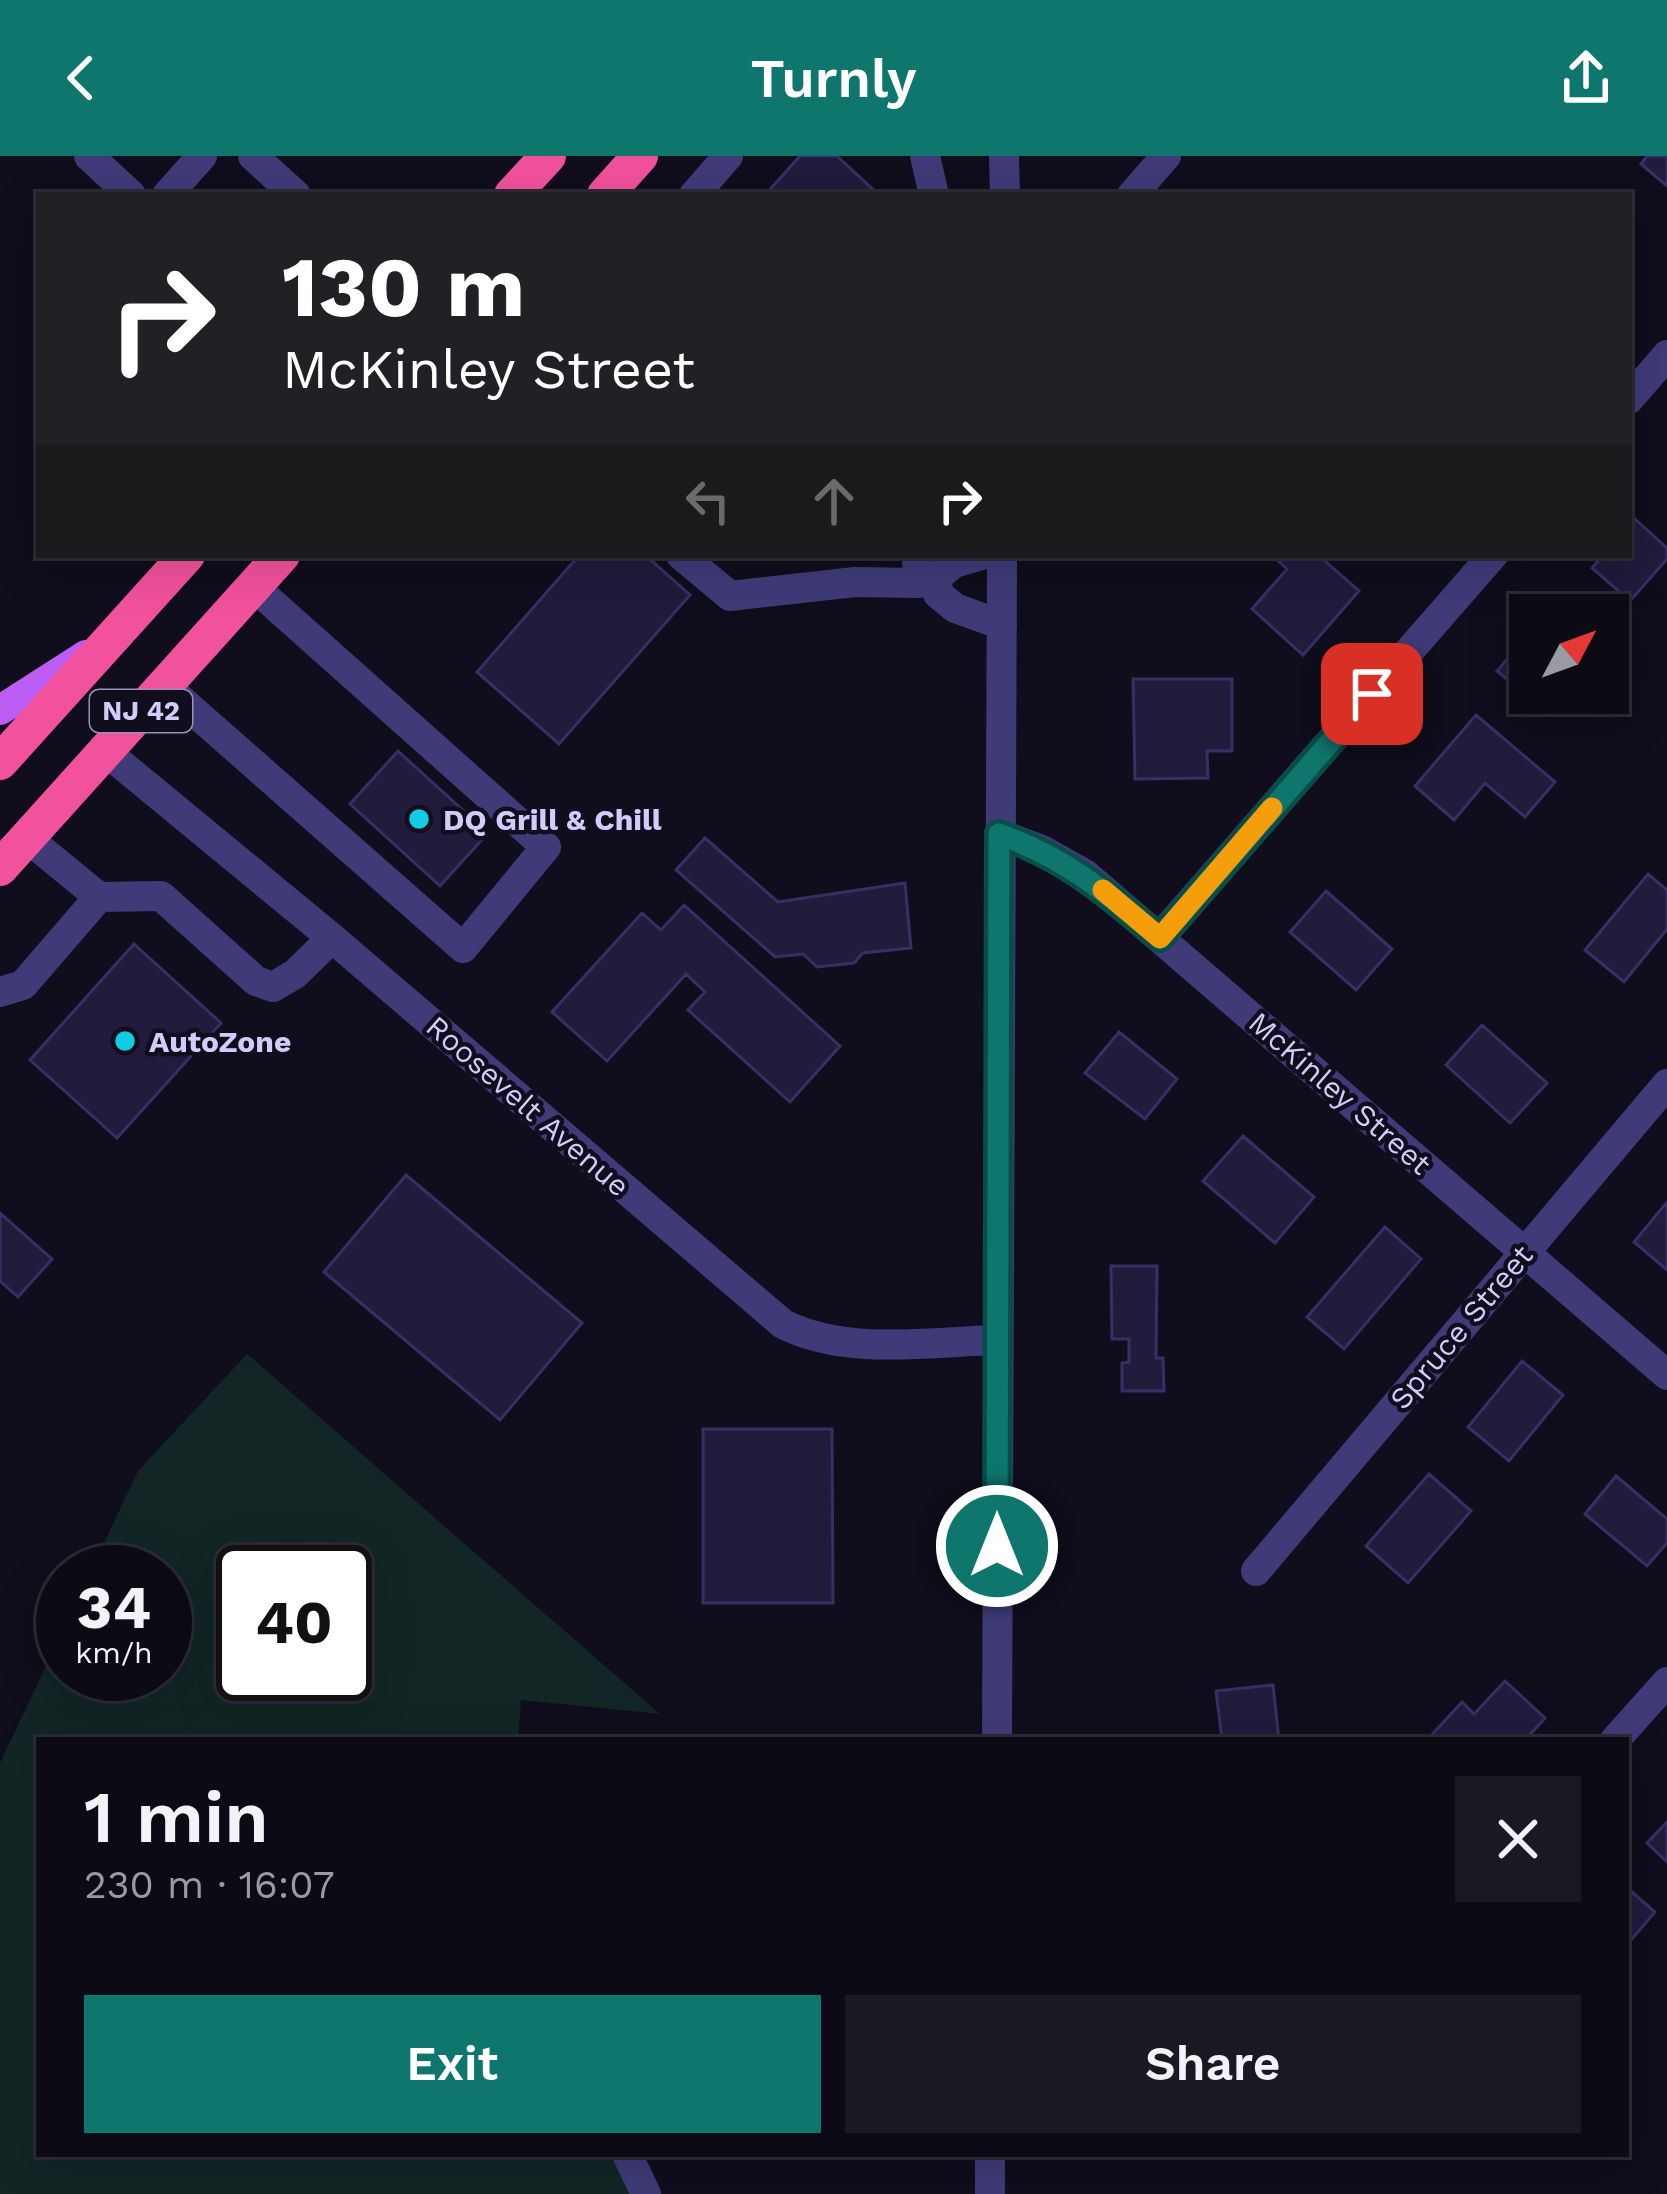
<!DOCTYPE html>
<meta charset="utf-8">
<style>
:root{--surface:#0c0a15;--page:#1a1822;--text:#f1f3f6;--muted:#9a9aa0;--line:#2c2b34;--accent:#0f766e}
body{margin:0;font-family:"Work Sans",sans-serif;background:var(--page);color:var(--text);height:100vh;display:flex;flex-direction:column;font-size:45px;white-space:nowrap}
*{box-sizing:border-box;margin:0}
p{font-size:39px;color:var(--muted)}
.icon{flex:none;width:66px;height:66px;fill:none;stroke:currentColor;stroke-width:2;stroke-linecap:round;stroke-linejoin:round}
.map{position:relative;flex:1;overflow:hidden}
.drawer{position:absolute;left:36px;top:1581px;width:1593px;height:420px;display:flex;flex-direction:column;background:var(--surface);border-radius:0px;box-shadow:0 12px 48px #0002,0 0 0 3px var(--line)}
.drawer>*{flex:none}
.banner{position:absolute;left:36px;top:36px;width:1596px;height:366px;border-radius:0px;box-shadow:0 12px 48px #0002,0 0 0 3px var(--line);background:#202124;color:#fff;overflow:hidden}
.needle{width:78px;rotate:49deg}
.controls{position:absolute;left:1509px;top:438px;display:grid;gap:24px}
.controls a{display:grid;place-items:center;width:120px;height:120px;border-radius:0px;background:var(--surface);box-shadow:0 12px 48px #0002,0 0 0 3px var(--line);font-size:60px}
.speed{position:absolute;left:36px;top:1389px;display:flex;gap:24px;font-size:60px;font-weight:700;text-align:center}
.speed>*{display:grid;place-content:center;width:156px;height:156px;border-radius:50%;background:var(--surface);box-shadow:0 12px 48px #0002,0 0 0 3px var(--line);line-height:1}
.speed small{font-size:30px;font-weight:400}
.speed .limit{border:6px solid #111;border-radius:18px;background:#fff;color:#111}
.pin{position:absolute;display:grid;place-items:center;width:102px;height:102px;color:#fff;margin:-51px;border-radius:24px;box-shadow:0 6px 18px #0006}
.me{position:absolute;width:132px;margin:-66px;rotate:0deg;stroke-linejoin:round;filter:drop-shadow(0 0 9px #0008)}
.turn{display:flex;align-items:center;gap:42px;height:252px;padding:0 48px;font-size:54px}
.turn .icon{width:156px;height:156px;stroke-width:2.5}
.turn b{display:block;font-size:84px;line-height:102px}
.lanes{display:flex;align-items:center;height:114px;padding:0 48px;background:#0003;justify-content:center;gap:60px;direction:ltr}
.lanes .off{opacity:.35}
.round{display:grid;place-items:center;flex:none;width:126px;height:126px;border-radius:0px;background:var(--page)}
.summary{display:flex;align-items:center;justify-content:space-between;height:204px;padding:0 48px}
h1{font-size:72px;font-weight:600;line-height:90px}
.action{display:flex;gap:24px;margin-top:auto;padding:24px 48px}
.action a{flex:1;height:138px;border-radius:0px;background:var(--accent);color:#fff;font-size:48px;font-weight:600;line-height:138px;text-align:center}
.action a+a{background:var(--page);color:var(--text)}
header{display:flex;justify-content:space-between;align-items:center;height:156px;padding:0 48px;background:var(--accent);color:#fff;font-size:54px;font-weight:600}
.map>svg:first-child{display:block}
.green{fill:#112625;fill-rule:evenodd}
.building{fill:#211b3c;stroke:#3a2e66;stroke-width:3}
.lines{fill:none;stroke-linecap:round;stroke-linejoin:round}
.minor{stroke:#3e3b78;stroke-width:30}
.major{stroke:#bb5cf2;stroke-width:30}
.highway{stroke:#f2519d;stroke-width:36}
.route-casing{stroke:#0a4d48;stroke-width:30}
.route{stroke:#0f766e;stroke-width:21}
.slow{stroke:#f59e0b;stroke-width:21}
.poi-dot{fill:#11cce2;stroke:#100d1c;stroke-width:4.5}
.labels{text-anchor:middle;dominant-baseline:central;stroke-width:9;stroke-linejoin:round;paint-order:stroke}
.shield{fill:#100d1c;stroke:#9893b8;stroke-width:3}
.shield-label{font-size:27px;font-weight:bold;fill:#d2ccfb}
.poi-label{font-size:30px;font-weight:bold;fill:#d2ccfb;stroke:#100d1c;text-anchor:start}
.street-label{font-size:30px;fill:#d2ccfb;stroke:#100d1c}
</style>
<header><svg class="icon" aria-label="back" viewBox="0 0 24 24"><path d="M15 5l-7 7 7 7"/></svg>Turnly<svg class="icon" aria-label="share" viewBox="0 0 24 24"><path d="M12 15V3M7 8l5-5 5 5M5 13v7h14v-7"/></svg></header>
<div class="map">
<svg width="1667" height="2038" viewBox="0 0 1667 2038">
<rect width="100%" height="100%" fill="#100d1c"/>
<path class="green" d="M247 1198 660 1558 521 1544 518 1584H39V1998H640L662 2038H0V1607L63 1474V1518H165V1416H90L138 1315ZM243 1416H345V1518H243Z"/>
<path class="building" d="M800 0H837L879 39H765Z
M1647 0H1667V30L1641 8Z
M1635 363 1667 392V403L1630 445 1592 412 1603 399H1629V370Z
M568 399H645L690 439 559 588 477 516 574 405Z
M1272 399H1330L1325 405 1359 435 1303 499 1252 453 1287 413Z
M1530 476V537H1542L1534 546 1497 515Z
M1133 523H1232V595H1207L1208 622 1135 623Z
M1476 559 1555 626 1525 661 1485 627 1454 664 1415 630Z
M398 595 488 677 440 730 350 648Z
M705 682 778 746 905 727 911 792 863 797 854 807 817 811 803 798 775 801 676 714Z
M1648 718 1667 734V773L1624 826 1585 794Z
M1326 735 1392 793 1356 834 1290 776Z
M684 749 840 890 790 946 688 854 705 836 686 818 607 905 552 856 642 757 661 774Z
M134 788 221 867 117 982 30 904Z
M1482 869 1547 927 1510 967 1446 909Z
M1119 876 1177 923 1145 963 1085 917Z
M1243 980 1314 1041 1275 1087 1203 1025Z
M406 1019 582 1167 500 1264 324 1116Z
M1667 1046V1114L1634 1086Z
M0 1057 52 1103 18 1141 0 1125Z
M1385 1071 1421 1103 1344 1193 1307 1161Z
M1111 1110H1157L1156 1202H1163L1164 1235H1122V1207L1129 1206V1183H1112Z
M1522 1205 1563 1239 1509 1305 1468 1271Z
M703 1273H832L833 1447H703Z
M1429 1318 1471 1355 1408 1427 1366 1390Z
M1616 1320 1667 1363V1387L1647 1410 1585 1358Z
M1505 1525 1545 1562 1525 1584H1427L1462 1546 1474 1558Z
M1273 1529 1279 1584H1222L1216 1535Z
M1667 1666V1706L1647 1687Z
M1626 1731 1655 1756 1626 1790Z"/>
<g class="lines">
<path class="minor" d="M89 0 131 39
M253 0 296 39
M925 0 934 39
M1004 0 1005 39
M167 39 202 0
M694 39 728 0
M1132 39 1166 0
M1629 243 1667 199
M681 399 730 440 855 426 918 427 917 399
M981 399 954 407 937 421 938 438 955 452 1002 469
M164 529 463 792 546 691 254 431
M105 595 332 782 783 1168C847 1200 927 1186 996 1184
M999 678 1042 694 1085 718 1667 1219
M99 741 161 740 256 825 273 831 295 818 332 782
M1160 781 1493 399
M0 836 23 829 99 741 27 682
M1256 1415 1667 928
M997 1584 1002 399
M1615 1584 1667 1526
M627 1998 646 2038
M990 2038V1998"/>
<path class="major" d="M0 554 86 499"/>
<path class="highway" d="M512 39 548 0
M605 39 640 0
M0 606 187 399
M0 712 282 399"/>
</g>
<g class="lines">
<g class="route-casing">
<path id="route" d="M997 1390 999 678C1069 704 1104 735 1160 782L1372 538"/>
</g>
<use href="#route" class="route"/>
<path class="slow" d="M1103 734 1160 782 1272 652"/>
</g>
<g class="poi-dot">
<circle cx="419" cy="663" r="12"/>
<circle cx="125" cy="885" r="12"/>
</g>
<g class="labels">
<rect class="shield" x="90" y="534" width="102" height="42" rx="9"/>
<g class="shield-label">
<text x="141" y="555">NJ 42</text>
</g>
<g class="poi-label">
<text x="443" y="663">DQ Grill &amp; Chill</text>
<text x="149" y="885">AutoZone</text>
</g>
<g class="street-label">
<text transform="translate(1340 937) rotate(41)">McKinley Street</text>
<text transform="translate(528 950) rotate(41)">Roosevelt Avenue</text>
<text transform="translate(1461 1171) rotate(-50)">Spruce Street</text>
</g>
</g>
</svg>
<div class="controls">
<a><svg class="needle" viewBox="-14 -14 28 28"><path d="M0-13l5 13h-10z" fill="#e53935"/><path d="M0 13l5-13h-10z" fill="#9a9aa0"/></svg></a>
</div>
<div class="speed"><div>34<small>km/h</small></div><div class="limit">40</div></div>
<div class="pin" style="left:1372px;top:538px;background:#d93025"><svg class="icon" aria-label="arrive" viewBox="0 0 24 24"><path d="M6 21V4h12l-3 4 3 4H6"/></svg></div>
<svg class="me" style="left:997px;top:1390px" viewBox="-20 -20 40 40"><circle r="17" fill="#0f766e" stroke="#fff" stroke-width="3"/><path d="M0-11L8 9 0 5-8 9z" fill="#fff"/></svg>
<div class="banner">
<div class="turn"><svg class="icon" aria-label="right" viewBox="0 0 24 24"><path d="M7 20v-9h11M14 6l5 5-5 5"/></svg><div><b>130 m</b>McKinley Street</div></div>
<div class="lanes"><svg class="icon off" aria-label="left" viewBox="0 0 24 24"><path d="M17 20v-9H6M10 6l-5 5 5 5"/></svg><svg class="icon off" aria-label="ahead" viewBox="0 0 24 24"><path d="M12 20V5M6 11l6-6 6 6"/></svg><svg class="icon" aria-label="right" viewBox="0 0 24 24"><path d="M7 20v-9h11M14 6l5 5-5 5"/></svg></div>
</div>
<section class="drawer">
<div class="summary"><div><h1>1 min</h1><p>230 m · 16:07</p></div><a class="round"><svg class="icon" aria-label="close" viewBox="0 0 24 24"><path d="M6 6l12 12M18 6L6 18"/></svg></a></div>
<div class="action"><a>Exit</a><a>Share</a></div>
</section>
</div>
